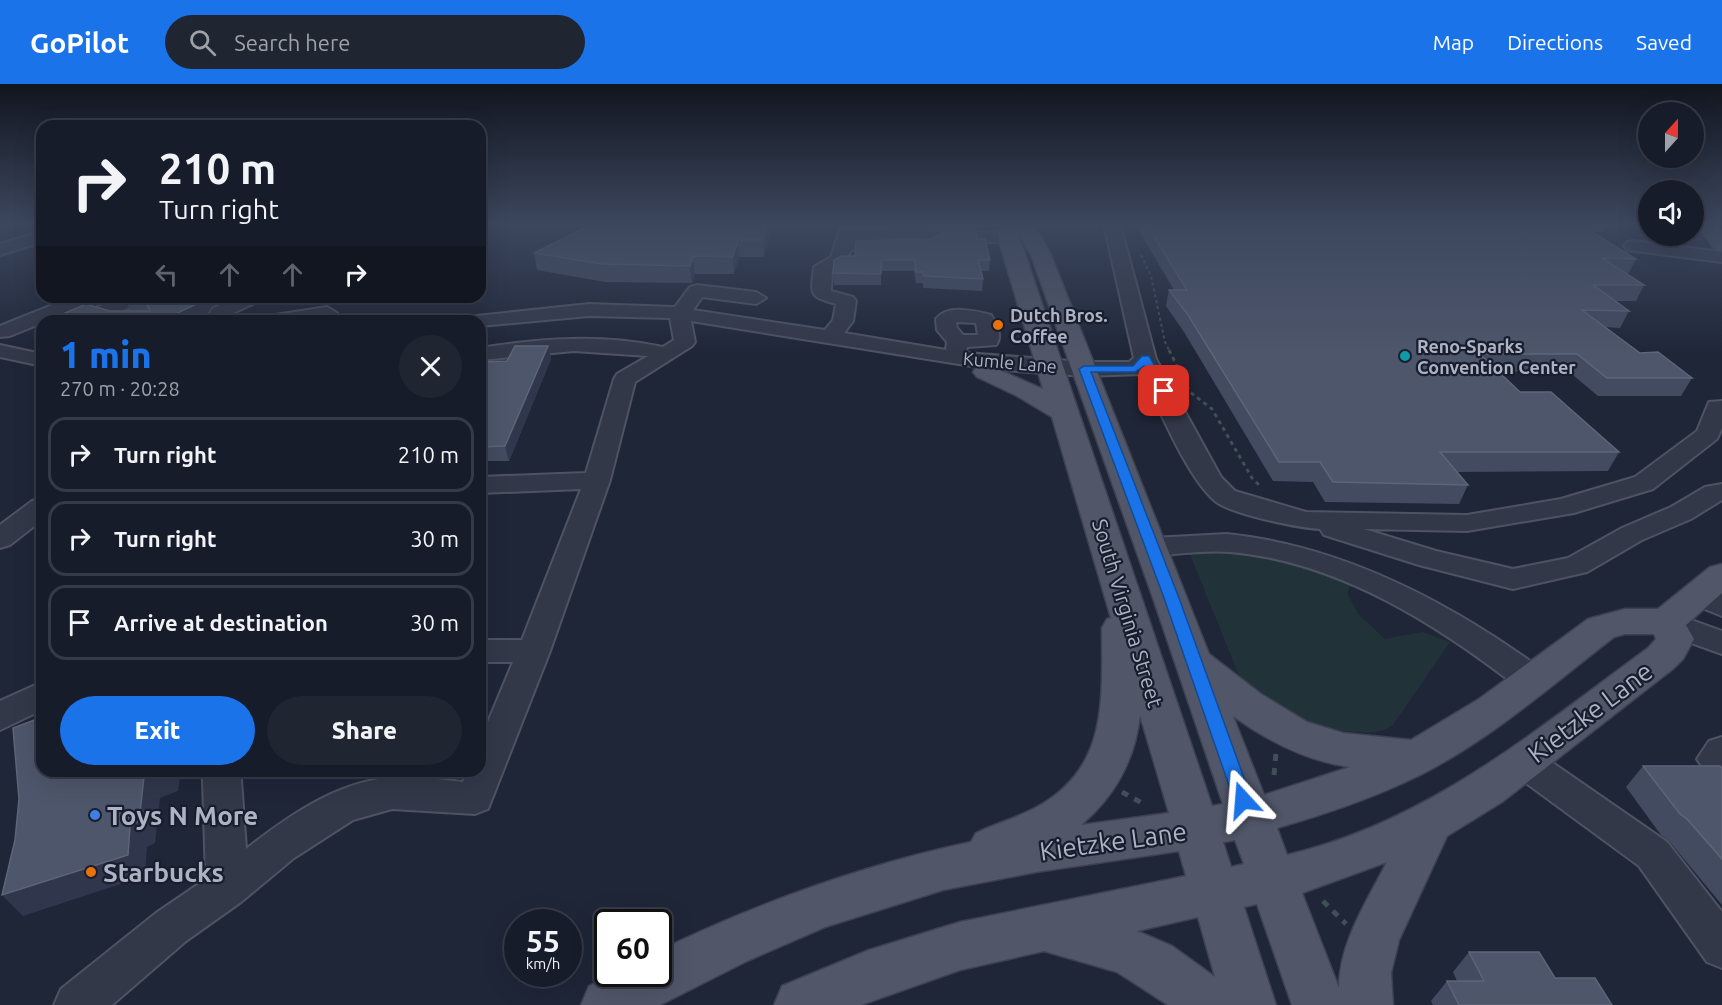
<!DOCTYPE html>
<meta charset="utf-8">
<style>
:root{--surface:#171c2a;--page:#202532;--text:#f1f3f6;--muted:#9ea1a8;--line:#363a47;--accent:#1a73e8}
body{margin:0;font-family:Ubuntu,sans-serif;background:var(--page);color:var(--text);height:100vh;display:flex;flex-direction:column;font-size:22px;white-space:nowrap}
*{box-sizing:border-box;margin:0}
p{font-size:20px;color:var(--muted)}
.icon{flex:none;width:33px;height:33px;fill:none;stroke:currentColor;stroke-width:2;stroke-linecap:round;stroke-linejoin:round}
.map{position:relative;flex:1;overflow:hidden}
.drawer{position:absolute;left:36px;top:231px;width:450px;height:462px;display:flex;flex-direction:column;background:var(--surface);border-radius:18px;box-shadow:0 6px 24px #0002,0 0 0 2px var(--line)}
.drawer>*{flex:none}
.guide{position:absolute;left:36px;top:36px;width:450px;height:183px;border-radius:18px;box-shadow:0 6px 24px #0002,0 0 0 2px var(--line);background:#171c2a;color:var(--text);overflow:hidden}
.needle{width:39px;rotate:21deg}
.buttons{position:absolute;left:1638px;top:18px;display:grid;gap:12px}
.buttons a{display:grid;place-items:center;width:66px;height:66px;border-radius:50%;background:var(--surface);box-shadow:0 6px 24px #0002,0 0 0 2px var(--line);font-size:30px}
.speed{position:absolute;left:504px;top:825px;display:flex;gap:12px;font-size:30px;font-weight:700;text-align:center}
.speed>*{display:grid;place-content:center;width:78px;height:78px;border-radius:50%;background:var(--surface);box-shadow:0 6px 24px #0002,0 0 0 2px var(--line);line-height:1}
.speed small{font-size:15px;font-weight:400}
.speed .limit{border:3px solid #111;border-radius:9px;background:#fff;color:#111}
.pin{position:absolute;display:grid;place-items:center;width:51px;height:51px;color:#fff;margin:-26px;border-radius:12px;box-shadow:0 3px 9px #0006}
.me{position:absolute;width:66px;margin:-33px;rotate:341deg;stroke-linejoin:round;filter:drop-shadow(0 0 4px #0008)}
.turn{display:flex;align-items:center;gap:21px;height:126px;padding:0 24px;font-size:27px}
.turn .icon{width:78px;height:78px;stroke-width:2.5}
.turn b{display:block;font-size:42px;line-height:51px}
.lanes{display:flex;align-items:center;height:57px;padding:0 24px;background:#0003;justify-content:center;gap:30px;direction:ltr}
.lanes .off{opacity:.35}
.round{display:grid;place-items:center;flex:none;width:63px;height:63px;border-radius:32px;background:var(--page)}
.head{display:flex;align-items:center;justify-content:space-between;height:102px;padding:0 24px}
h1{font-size:36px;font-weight:800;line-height:45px;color:var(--accent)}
.primary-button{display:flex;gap:12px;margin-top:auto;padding:12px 24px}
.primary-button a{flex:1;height:69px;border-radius:36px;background:var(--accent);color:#fff;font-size:24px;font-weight:800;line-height:69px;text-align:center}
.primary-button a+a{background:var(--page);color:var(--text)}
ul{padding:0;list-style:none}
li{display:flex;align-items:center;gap:18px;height:75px;margin:0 12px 9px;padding:0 12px;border:3px solid var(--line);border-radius:18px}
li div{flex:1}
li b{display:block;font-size:22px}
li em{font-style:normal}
header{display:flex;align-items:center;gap:36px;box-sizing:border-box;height:84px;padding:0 30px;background:var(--accent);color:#fff}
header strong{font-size:28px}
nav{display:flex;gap:33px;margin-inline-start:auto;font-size:21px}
.search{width:420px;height:54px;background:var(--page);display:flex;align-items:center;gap:15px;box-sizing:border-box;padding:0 21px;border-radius:33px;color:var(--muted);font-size:22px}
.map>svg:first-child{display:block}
.green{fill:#213339}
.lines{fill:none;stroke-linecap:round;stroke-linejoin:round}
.minor-casing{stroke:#4d5363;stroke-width:4}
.major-casing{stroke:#3c4252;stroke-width:3}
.path-far2{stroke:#3f5057;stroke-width:2;stroke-dasharray:3 3;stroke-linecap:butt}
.path-far1{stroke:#3f5057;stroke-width:3;stroke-dasharray:4 4;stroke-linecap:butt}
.path{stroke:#3f5057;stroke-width:5;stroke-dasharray:7 7;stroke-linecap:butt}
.minor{fill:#333849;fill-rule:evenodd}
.major{fill:#515769;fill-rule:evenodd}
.wall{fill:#434b61}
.shaded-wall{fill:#30374c}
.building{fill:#4e566b;stroke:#5d6579;stroke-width:1.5}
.route{fill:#1a73e8;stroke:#114b97;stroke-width:1.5}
.food-dot{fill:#e8710a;stroke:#181e2d;stroke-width:2}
.culture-dot{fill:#0f9aa8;stroke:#181e2d;stroke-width:2}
.shop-dot{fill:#3f7fe0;stroke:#181e2d;stroke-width:2}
.labels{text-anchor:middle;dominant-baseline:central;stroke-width:4.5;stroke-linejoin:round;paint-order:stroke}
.far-poi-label{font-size:18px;font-weight:bold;fill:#adb3c5;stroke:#181e2d;text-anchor:start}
.far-street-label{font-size:18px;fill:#adb3c5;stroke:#181e2d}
.street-label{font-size:21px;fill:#adb3c5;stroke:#181e2d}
.near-street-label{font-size:26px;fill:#adb3c5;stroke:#181e2d}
.near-poi-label{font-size:26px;font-weight:bold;fill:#adb3c5;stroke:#181e2d;text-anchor:start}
</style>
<header>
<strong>GoPilot</strong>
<div class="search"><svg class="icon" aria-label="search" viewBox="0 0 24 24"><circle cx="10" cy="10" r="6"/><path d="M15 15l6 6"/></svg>Search here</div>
<nav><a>Map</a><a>Directions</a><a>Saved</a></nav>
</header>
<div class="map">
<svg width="1722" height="921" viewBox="0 0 1722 921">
<rect width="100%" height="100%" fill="#1f2638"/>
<path class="green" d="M1212 464H1235L1342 492 1350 502 1347 509 1358 530 1385 555 1422 548 1450 558 1393 641C1379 650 1370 649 1353 648 1309 645 1265 626 1238 589L1190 470Z"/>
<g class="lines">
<g class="minor-casing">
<path id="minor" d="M1104 140H1120L1156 275 1221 393 1235 407 1306 428 1467 431 1561 415 1635 393 1697 347 1709 318 1722 317V344L1717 355 1653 405 1574 429 1467 447 1364 445 1436 467 1513 485 1568 474 1622 444 1671 423 1705 403 1722 400V416L1691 435 1642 456 1587 488 1513 505 1419 481 1324 451 1320 445C1299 444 1230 430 1215 417 1186 392 1160 325 1142 290L1084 292 990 285 691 237 695 258 692 262 635 298 610 396 550 567 488 725 475 730 392 725 353 736 294 774 241 818 186 857 112 921H54L61 905 156 829 206 795 203 696 200 687H238L241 696 246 765C287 733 332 701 385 694 410 691 437 695 463 698L467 687H480V657L513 578H480V556H522L581 405 480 409V393L586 389 614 295 617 290 648 272 574 267 480 276V264C542 254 602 250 663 263L674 256 670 234 589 232 480 242V237H464L467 233 589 220 675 223 690 203 697 201 756 208 766 214 756 220 702 213 693 226 825 246 833 236 836 220C808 212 811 211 814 183L831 173 840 145 921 144 938 148 1009 149 1017 154 1015 158H938L921 154H854L895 156 904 161 895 166H851L844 180 832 186 831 207 853 213 856 217 853 237 844 249 946 266 947 258 937 246 936 235C947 220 976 227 991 231 997 240 1003 252 996 261L967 263 966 269 1084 278H1129L1134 274ZM956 238 976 239 978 251H963L957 244Z
M42 147V158L0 171V160Z
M1633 157 1722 168V178L1627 166 1624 162 1627 158Z
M72 213H99L96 217 10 252 0 253V242Z
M122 213H149L146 217 123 226 151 233 154 237H116L95 232 92 228 95 224Z
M237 213H262L259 217 231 230 234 237H214L210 228 213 224Z
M327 223 337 229 334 233 314 237H265L268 233 275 231Z
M0 261 42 270V282L0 273Z
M42 415V436L10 461 0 464V441L32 417Z
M1227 450C1344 462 1451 519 1544 587L1549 596 1544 605 1532 608 1520 605C1437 540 1337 477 1230 468 1204 466 1178 470 1152 472L1142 469 1138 463 1142 457 1152 454Z
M1698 501 1722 510V532L1687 518 1683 511 1687 504Z
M1666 527 1722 547V570L1655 546 1650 538 1655 530Z
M42 598V626L0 646V617Z
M1722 653V698L1709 693 1697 675 1709 657Z
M1524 663 1537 668 1667 758 1722 828V884L1707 878 1639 782 1511 688 1506 678 1511 668Z"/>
</g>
<g class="major-casing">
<path id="major" d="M1005 140C1037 140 1036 143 1051 171L1209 570 1261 610 1307 638 1343 649 1411 656 1479 615 1588 535 1625 525H1658L1710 483 1722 480V509L1686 541 1694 555 1683 575 1674 584 1502 718 1447 752 1399 856 1391 889 1393 921H1292L1257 820 1244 823 1276 921H1168L1117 888 1044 867 960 886 861 921H774L782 902 869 866 960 838 1186 792 1179 767 1036 788 943 806 825 843 747 877 660 921H581L589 902 614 890H658V867C758 819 863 781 971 758L976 749C995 740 1016 734 1035 724 1109 685 1102 616 1102 544L1107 535 1111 534 1052 333 1017 312 977 293 973 288 977 283 986 280 1043 305 999 157 998 147ZM1018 149 1031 171 1153 514 1223 720 1212 722ZM1625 550H1654L1656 555 1648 564C1533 648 1428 738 1287 771L1277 744C1326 730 1376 713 1422 690 1492 654 1552 601 1614 553ZM1140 631 1169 729 1081 741C1115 712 1135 676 1140 631ZM1233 632C1268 657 1306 677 1350 683L1264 711ZM1235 756 1244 780 1231 783 1223 758ZM1387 778C1367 817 1339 859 1339 904L1302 809ZM1198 833 1215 893 1172 862 1137 847Z
M1697 140H1716L1722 148V168L1715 166Z"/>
</g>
<path class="path-far2" d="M1141 171 1151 192 1165 258 1170 268"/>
<path class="path-far1" d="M1169 266 1190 308 1212 325 1252 394 1260 402"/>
<path class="path" d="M1274 691 1276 669
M1122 708 1142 719
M1323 817 1346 840"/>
<use href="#minor" class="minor"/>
<use href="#major" class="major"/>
</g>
<path class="wall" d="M772 140 764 173H739L734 190H695L692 199 605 198 537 186 534 169Z
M917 140H977V146H938L917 142Z
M1135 140H1608L1604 148H1592L1636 175 1628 190 1644 201 1636 217H1616L1629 227 1620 244 1605 243 1640 269 1692 294 1681 312H1598L1568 287 1499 288 1520 308 1619 368 1608 387 1457 388 1468 401 1459 420 1325 418 1313 398 1273 397 1184 248 1166 222 1169 206H1174Z
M977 155 990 176 989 187H981L983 195 982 207 923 204V199H916L914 187H881V201H834L833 189 855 172 926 157Z
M125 214 212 222 208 229 199 233 211 237H52L51 235 110 227H136L130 226Z
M548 262 551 275 509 377H481L480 379V278L507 277Z
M1643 682 1722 684V821L1669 757 1661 751 1626 703Z
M1469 868 1555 894 1612 921H1433L1431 917 1447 897H1457L1453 888Z"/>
<path class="shaded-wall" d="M767 140H772L764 173 763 156Z
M738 156 739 173 734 190 733 173Z
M693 172 695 190 692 199 690 182Z
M205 213H232L212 222 208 229 191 237 171 232Z
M340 213H385L342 220Z
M548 262 551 275 509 377 505 362Z
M160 687H181L178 707 160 714 155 759 147 763 145 792 23 832 2 811 130 742 144 693Z"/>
<path class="building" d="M592 140H767L763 156H738L733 173 693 172 690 182 602 180 534 169Z
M1146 140H1579L1636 175 1602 174 1644 201H1593L1629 227 1582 226 1640 269 1658 268 1692 294H1607L1577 270H1480L1520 308H1551L1619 368H1440L1468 401 1333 398 1320 378H1279L1188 231 1169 206H1187Z
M943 149H977V155H985L990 176H978L983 195 924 192 923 188H916L915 176H881V190L833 189 834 176 842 172H855L856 157H926Z
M127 213H205L203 217 171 232 209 234 205 237H60L51 235 86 220 110 227H150L146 219 125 214Z
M515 262H548L505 362 480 363V278L507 277Z
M42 633V687H160L144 693 139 737 130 742 128 771 2 811 15 756 19 715 13 644Z
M1643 682H1720L1722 684V775L1687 735 1680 730Z
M1469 868H1539L1555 894H1595L1612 921H1459L1447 897H1484Z"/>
<linearGradient id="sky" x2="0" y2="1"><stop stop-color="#11151f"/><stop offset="0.52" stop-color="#3c475e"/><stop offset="1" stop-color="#3c475e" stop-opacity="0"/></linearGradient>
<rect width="1722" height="269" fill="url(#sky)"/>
<path class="route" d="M1142 272H1149L1169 307 1168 309H1160L1144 282 1135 288H1091L1179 514 1252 716 1249 721 1243 723 1236 721 1234 716 1164 514 1079 285 1084 282H1133Z"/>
<g class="food-dot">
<circle cx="998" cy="241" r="6"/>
<circle cx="91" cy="788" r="6"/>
</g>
<circle class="culture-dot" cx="1405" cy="272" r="6"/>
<circle class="shop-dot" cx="95" cy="731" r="6"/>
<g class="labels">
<g class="far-poi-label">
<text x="1010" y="231">Dutch Bros.<tspan x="1010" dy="21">Coffee</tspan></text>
<text x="1417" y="262">Reno-Sparks<tspan x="1417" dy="21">Convention Center</tspan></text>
</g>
<g class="far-street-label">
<text transform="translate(1010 278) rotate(5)">Kumle Lane</text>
</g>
<g class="street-label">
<text transform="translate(1128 529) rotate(73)">South Virginia Street</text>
</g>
<g class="near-street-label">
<text transform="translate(1590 628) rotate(-37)">Kietzke Lane</text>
<text transform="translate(1113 757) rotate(-8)">Kietzke Lane</text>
</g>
<g class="near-poi-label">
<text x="107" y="731">Toys N More</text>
<text x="103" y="788">Starbucks</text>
</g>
</g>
</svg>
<div class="buttons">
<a><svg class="needle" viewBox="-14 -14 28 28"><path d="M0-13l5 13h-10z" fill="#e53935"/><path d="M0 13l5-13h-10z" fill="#9ea1a8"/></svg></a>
<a><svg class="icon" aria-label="sound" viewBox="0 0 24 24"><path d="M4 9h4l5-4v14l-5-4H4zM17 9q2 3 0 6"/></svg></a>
</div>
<div class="speed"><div>55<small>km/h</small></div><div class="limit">60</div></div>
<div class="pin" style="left:1164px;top:307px;background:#d93025"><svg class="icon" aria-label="arrive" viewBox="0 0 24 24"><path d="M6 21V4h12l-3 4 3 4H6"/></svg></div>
<svg class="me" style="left:1243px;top:716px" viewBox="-20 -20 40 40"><path d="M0-17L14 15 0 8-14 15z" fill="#1a73e8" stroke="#fff" stroke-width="4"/></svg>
<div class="guide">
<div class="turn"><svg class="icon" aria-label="right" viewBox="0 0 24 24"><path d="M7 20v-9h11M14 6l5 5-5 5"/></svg><div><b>210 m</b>Turn right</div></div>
<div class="lanes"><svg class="icon off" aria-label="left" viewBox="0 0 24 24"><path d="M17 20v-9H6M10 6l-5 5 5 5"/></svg><svg class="icon off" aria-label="ahead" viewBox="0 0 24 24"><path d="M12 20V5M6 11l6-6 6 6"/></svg><svg class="icon off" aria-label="ahead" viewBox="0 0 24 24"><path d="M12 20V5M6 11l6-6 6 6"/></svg><svg class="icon" aria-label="right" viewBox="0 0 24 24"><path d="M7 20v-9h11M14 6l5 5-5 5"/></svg></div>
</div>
<section class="drawer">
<div class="head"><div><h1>1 min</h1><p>270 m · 20:28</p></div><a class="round"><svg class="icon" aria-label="close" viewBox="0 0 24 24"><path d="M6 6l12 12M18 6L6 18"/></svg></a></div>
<ul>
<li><svg class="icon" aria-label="right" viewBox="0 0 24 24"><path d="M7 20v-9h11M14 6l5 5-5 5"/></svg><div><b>Turn right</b></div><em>210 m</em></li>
<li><svg class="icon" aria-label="right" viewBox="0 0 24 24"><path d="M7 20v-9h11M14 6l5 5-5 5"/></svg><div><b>Turn right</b></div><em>30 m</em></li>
<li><svg class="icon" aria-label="arrive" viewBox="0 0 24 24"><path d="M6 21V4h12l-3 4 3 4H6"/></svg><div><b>Arrive at destination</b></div><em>30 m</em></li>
</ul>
<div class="primary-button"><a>Exit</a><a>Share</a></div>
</section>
</div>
